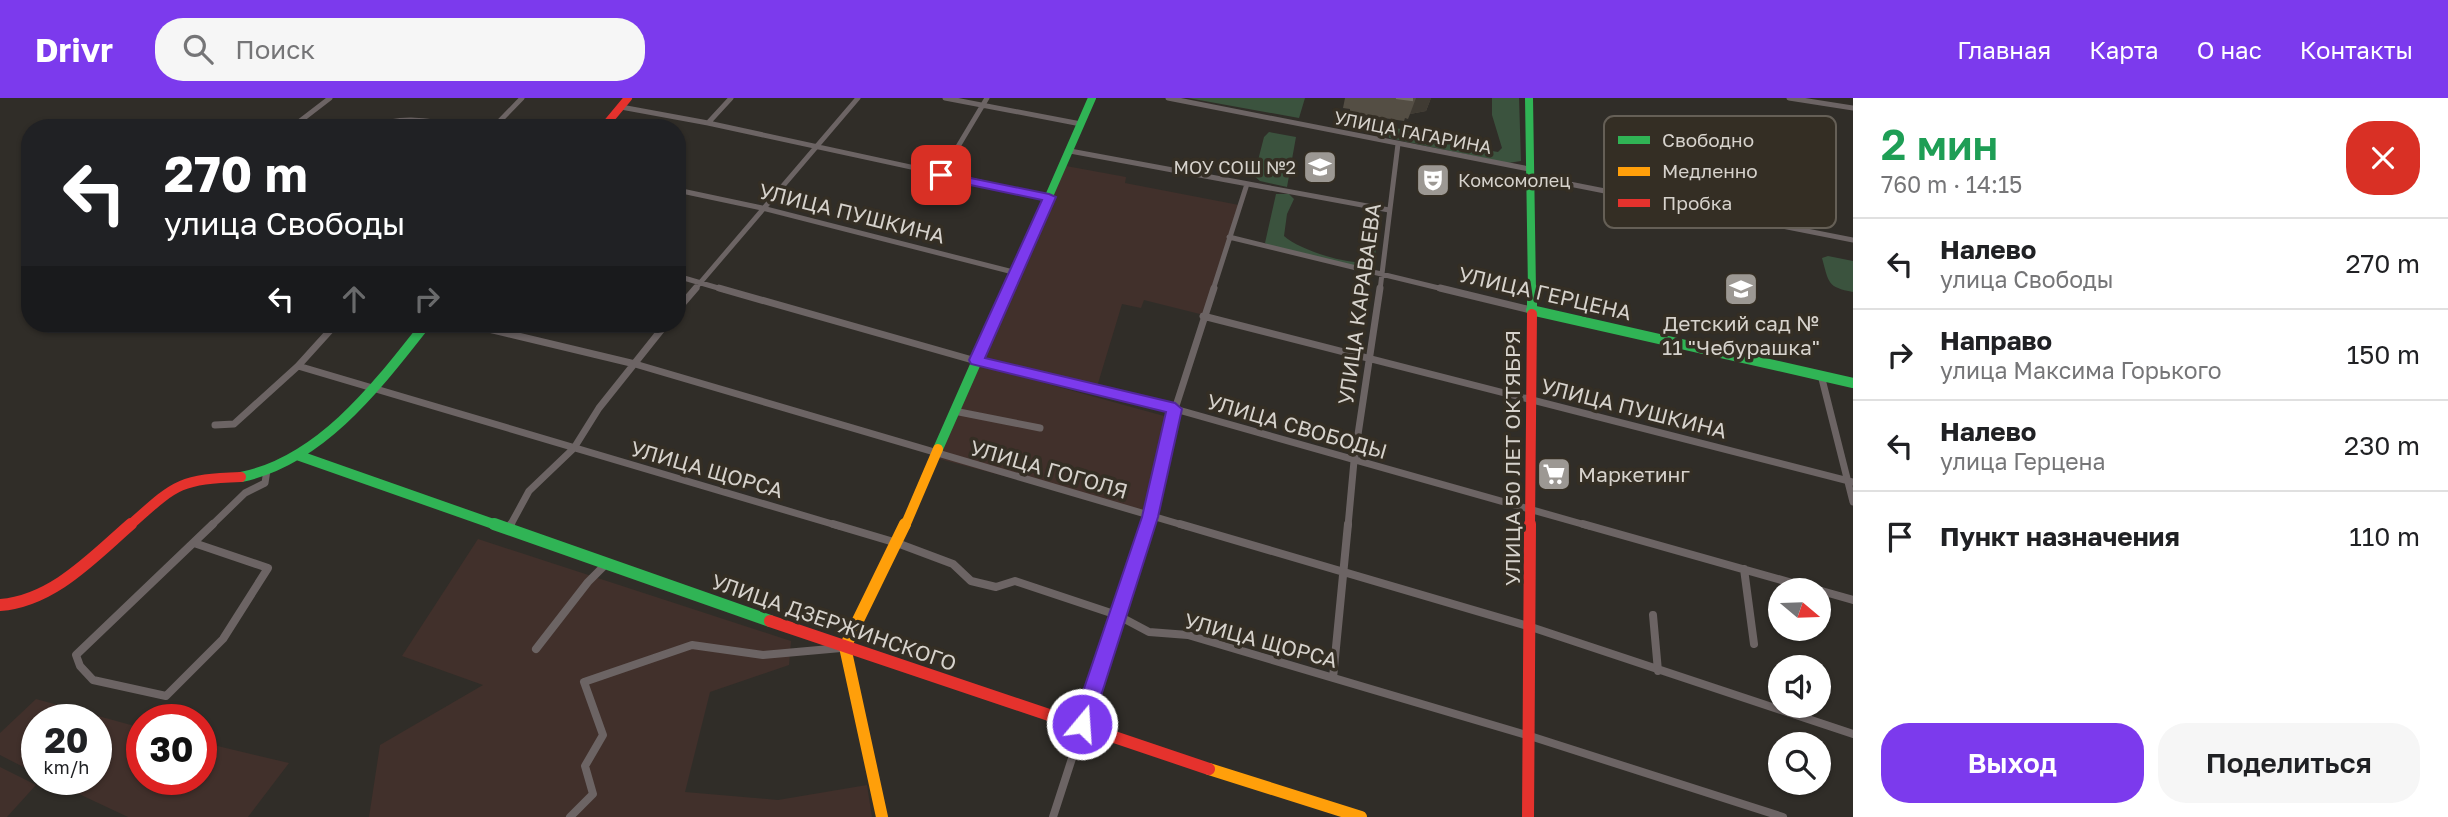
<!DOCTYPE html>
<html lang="ru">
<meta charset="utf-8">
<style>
:root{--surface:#fff;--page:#f6f6f6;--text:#202124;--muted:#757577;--line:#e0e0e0;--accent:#7c3aed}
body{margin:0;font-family:"Golos Text",sans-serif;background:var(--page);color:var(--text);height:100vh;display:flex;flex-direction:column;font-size:26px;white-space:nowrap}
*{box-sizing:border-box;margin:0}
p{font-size:23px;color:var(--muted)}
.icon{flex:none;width:38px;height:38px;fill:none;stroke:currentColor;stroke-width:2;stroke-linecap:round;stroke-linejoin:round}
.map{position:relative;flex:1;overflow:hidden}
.side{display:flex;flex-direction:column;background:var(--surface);width:595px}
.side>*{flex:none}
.hud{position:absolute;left:21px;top:21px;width:665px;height:214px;border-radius:28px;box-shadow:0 2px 5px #0004;background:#202124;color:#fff;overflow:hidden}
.needle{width:46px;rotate:109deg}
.buttons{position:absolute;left:1768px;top:480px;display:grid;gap:14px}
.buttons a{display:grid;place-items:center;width:63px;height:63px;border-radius:50%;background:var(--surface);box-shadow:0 2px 5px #0004;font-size:35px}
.speed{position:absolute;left:21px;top:606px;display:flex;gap:14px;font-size:35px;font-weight:700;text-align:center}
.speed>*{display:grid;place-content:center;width:91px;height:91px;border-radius:50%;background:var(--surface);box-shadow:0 2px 5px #0004;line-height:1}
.speed small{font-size:18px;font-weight:400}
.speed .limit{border:10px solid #d22;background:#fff;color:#111}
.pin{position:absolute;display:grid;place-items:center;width:60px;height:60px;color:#fff;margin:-30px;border-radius:14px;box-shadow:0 4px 10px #0006}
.me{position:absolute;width:77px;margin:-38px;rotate:18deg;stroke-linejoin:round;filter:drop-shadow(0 0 5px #0008)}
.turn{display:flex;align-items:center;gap:24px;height:147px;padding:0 28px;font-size:32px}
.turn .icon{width:91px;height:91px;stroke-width:2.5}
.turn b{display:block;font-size:49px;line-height:60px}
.lanes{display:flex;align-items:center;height:66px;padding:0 28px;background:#0003;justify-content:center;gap:35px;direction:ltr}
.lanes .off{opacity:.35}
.round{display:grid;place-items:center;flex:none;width:74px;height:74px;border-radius:28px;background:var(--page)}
.head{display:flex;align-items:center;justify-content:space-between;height:119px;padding:0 28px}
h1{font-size:42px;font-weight:600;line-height:52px;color:#1e9e55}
.action{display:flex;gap:14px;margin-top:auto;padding:14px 28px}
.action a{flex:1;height:80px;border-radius:28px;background:var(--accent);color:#fff;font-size:28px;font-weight:600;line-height:80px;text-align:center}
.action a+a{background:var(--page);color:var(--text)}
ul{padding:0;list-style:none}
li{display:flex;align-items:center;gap:21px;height:91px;padding:0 28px;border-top:2px solid var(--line)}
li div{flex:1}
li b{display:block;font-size:26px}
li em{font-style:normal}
header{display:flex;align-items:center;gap:42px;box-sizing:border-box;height:98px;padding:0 35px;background:var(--accent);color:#fff}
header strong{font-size:33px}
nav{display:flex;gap:38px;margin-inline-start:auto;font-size:24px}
.search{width:490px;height:63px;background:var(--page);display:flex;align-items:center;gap:18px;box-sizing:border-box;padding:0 24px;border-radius:28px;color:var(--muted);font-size:26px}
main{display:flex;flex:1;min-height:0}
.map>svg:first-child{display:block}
.industrial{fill:#41302b}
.green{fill:#3b533e}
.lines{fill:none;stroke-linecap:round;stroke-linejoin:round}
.street-far2{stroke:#6c6464;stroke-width:5}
.street-far1{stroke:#6c6464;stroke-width:7}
.street{stroke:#6c6464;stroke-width:8}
.fast-far2{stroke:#30b455;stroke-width:8}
.fast-far1{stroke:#30b455;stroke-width:10}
.fast{stroke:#30b455;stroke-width:12}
.slow-far1{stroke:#ff9f0a;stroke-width:10}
.slow{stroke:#ff9f0a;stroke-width:12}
.jam-far2{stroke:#e5322d;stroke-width:8}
.jam-far1{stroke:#e5322d;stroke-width:10}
.jam{stroke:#e5322d;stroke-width:12}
.wall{fill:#544e44}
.shaded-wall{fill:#403b33}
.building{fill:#625c53;stroke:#746f66;stroke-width:2}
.route{fill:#7c3aed;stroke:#51269a;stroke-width:2}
.labels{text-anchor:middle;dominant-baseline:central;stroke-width:7;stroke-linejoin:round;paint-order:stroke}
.far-street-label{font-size:18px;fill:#d6d2cc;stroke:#342e24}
.far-poi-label{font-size:18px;fill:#d6d2cc;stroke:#342e24;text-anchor:end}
.street-label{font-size:21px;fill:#d6d2cc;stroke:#342e24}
.poi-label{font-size:21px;fill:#d6d2cc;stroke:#342e24}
.key{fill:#342e24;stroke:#655f56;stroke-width:2}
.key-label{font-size:19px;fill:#d6d2cc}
</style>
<header>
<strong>Drivr</strong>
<div class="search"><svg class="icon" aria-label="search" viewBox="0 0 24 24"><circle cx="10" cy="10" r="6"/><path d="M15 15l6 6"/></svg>Поиск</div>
<nav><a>Главная</a><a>Карта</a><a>О нас</a><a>Контакты</a></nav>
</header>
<main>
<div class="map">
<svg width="1853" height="719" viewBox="0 0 1853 719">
<rect width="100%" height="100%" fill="#302d28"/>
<path class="industrial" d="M1066 68 1126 79 1125 85 1239 107 1204 217 1144 202 1141 210 1122 206 1096 292 981 263Z
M979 267 1175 321 1148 416 936 360Z
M478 441 791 543 789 567 710 594 685 694 778 702 867 687 872 719H369L380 647 483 587 402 558Z
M36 601 142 630V681H201V644L289 665 248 719H128L47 681H96V621H37V676L0 657V635Z
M0 669 36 687 7 719H0Z"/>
<path class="green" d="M1188 0H1305L1299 20Z
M1492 0H1519L1521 63 1508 65 1389 40 1388 33C1395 29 1402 30 1410 34 1439 46 1467 48 1498 54L1502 50 1492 17Z
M1269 34 1296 39 1287 89 1260 83 1254 78 1264 39Z
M1276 96H1289L1294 101 1287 116 1284 138C1298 151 1342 165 1361 164L1365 121 1375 123 1382 120 1372 173 1270 148 1265 145Z
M1828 158 1853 163V194C1827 189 1829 185 1822 160Z"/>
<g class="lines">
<path class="street-far2" d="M945 0 1081 26
M1168 0 1529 71
M1789 0 1853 10
M621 9 708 25 1049 99
M708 25 731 0
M291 30 330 0
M373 30C402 15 441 25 472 30
M493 30 522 0
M1070 53 1389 112
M941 77 987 0
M1529 78 1853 142
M677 92 762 110 1017 175
M1229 139 1447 192
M677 178 725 192
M694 192 858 0
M1213 192 1247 86
M1380 192 1398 46"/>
<path class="street-far1" d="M719 190 976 263 1175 311 1589 428
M1440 190 1531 212
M677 212 696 190
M1203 218 1853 384
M468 226 635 266 1186 428
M298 268 839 428
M1821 277 1853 404
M954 313 1040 330
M215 327 234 326 298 268 336 226
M211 428 245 395 265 385 267 372
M510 428 529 393 574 350 599 310 666 226
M1147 428 1175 311 1214 190
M1348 428 1354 363 1380 190"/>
<path class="street" d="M833 426 897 445 953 466 971 483 996 489 1015 483 1117 517 1149 534 1188 537 1530 638 1783 719
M1180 426 1531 529 1853 636
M1583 426 1817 492
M508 431 511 426
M194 445 268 470 223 541 166 598 93 582 80 568 76 557 213 426
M1744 471 1754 546
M1818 492 1853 502
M1653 517 1658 573
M536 551 588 484 606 466
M1333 580 1348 426
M570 719 593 696 585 668 603 637 584 584 692 547 763 557 841 550
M1053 719 1148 426"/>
<path class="fast-far2" d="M1529 0 1532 192
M1008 192 1092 0"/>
<path class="fast-far1" d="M1532 190V216
M1531 212 1853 285
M938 351 1009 190
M297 357 499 428
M241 379C321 363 378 287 426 226"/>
<path class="fast" d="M494 426 770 523"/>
<path class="slow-far1" d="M905 428 938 351"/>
<path class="slow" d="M1209 671 1361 719
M882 719 845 549 905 426"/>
<path class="jam-far2" d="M603 30 628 0"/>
<path class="jam-far1" d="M129 428C175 387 178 381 241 379
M1530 428 1532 216"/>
<path class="jam" d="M0 507C53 503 93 459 131 426
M770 523 1209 671
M1528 719 1530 426"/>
</g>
<path class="wall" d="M1345 0H1431L1426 13 1410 16 1408 21 1405 20 1404 23 1350 15V11L1343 10Z"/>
<path class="shaded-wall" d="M1415 0H1431L1426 13 1410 16 1416 0Z"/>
<path class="building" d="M1396 0H1412V2Z"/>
<path class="route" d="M941 74 1049 96 1056 99 985 260 1175 305 1182 311 1158 419 1092 626 1089 632 1082 635 1075 632 1072 626 1142 419 1166 314 971 266 969 262 1042 102 937 80 935 77Z"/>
<defs>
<g id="school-square" transform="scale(1.75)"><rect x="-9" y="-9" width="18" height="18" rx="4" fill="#9c9893" stroke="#342e24"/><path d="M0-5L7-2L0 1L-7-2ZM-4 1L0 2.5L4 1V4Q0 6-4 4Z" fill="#fff"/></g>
<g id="theatre-square" transform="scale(1.75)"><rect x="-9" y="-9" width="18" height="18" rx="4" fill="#9c9893" stroke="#342e24"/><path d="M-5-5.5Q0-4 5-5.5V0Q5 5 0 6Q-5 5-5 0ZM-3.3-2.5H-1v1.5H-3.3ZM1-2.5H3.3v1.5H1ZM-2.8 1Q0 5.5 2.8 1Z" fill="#fff"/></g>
<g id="supermarket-square" transform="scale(1.75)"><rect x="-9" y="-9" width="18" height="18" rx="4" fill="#9c9893" stroke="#342e24"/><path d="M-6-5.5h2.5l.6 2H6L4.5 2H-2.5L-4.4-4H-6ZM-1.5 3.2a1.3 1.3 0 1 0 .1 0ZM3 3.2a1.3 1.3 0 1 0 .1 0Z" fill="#fff"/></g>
</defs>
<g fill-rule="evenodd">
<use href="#school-square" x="1320" y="69"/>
<use href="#theatre-square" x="1433" y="82"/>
<use href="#school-square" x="1741" y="191"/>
<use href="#supermarket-square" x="1554" y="376"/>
</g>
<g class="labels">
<g class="far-street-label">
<text transform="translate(1413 34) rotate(11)">УЛИЦА ГАГАРИНА</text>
</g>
<g class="far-poi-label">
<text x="1296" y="69">МОУ СОШ №2</text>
<text x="1458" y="82" text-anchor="start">Комсомолец</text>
</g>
<g class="street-label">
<text transform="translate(852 115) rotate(14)">УЛИЦА ПУШКИНА</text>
<text transform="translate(1545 195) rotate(13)">УЛИЦА ГЕРЦЕНА</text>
<text transform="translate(1359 206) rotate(-82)">УЛИЦА КАРАВАЕВА</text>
<text transform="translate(1634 310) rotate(14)">УЛИЦА ПУШКИНА</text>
<text transform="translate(1297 328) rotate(16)">УЛИЦА СВОБОДЫ</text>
<text transform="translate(1512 360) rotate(-90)">УЛИЦА 50 ЛЕТ ОКТЯБРЯ</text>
<text transform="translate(707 371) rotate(16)">УЛИЦА ЩОРСА</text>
<text transform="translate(1049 371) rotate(16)">УЛИЦА ГОГОЛЯ</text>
<text transform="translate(834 524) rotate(19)">УЛИЦА ДЗЕРЖИНСКОГО</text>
<text transform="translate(1261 542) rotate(15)">УЛИЦА ЩОРСА</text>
</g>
<g class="poi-label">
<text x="1741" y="225">Детский сад №<tspan x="1741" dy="24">11 "Чебурашка"</tspan></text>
<text x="1578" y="376" text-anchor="start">Маркетинг</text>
</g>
</g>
<rect x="1604" y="18" width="232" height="112" rx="10" class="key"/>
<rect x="1618" y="38" width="32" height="8" fill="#30b455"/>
<rect x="1618" y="69" width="32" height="9" fill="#ff9f0a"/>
<rect x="1618" y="101" width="32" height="8" fill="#e5322d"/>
<g class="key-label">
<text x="1662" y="49">Свободно</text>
<text x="1662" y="80">Медленно</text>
<text x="1662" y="112">Пробка</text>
</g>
</svg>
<div class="buttons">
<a><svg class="needle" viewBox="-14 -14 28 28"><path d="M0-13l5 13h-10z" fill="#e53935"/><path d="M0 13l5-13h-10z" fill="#757577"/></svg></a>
<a><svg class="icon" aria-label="sound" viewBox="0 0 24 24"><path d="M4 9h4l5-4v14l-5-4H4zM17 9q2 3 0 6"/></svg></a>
<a><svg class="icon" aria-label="search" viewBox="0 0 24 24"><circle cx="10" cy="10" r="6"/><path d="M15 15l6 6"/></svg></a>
</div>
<div class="speed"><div>20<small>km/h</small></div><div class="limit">30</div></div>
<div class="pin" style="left:941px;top:77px;background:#d93025"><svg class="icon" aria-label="arrive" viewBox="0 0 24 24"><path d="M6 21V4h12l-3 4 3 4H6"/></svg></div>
<svg class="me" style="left:1082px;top:626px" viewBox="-20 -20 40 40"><circle r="17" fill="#7c3aed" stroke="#fff" stroke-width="3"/><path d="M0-11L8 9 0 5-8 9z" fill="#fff"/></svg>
<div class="hud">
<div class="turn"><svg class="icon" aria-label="left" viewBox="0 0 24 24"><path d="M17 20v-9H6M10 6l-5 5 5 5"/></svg><div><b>270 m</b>улица Свободы</div></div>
<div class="lanes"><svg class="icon" aria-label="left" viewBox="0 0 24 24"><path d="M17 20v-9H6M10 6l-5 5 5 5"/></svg><svg class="icon off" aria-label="ahead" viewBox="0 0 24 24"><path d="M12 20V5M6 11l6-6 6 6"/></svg><svg class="icon off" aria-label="right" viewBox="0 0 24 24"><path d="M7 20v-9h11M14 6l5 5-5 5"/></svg></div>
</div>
</div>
<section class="side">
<div class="head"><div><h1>2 мин</h1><p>760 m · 14:15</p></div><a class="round" style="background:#d93025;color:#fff"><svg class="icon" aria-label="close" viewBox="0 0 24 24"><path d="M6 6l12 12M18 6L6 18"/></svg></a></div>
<ul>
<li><svg class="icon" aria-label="left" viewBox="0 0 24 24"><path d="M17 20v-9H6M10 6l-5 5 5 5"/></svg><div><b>Налево</b><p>улица Свободы</p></div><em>270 m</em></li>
<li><svg class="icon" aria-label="right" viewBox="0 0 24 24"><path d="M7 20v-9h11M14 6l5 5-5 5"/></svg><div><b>Направо</b><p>улица Максима Горького</p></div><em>150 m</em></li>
<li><svg class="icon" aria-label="left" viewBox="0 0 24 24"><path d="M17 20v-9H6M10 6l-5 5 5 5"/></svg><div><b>Налево</b><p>улица Герцена</p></div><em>230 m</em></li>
<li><svg class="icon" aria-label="arrive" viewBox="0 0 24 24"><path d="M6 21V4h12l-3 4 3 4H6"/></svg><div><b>Пункт назначения</b></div><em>110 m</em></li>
</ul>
<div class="action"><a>Выход</a><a>Поделиться</a></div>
</section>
</main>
